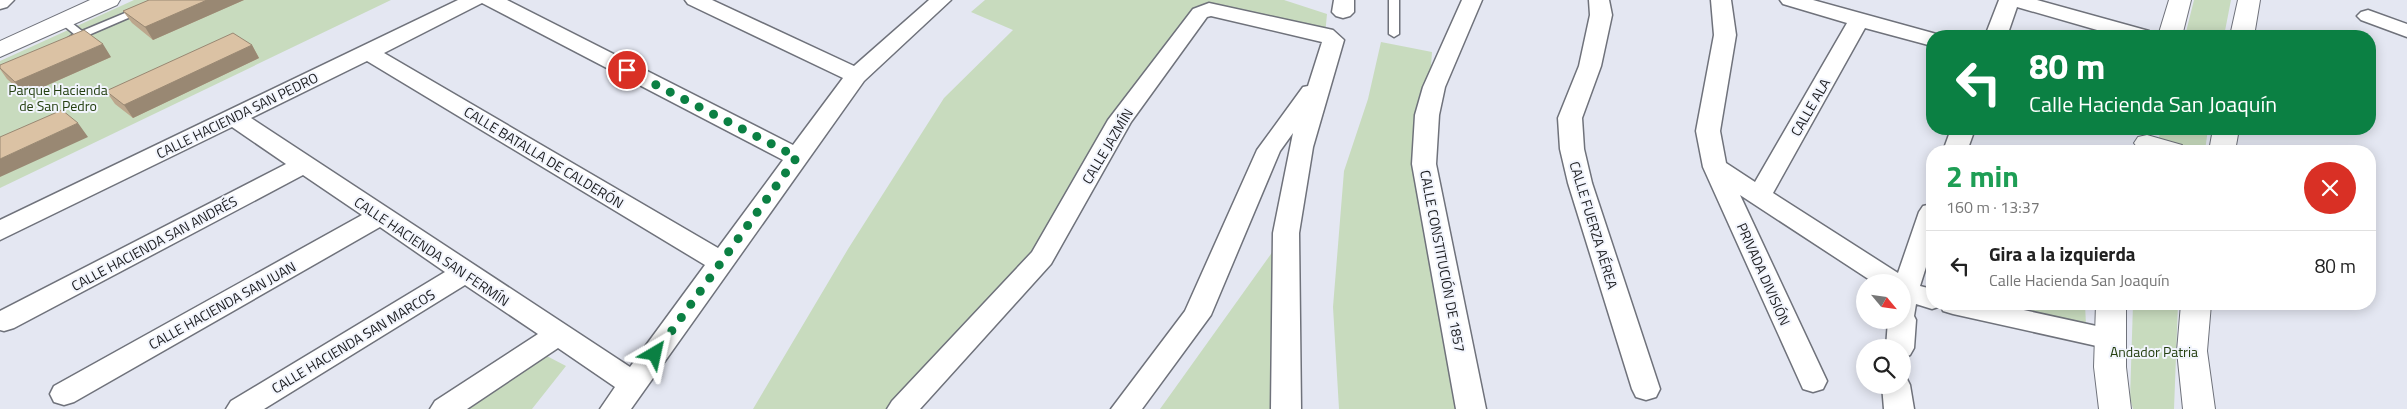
<!DOCTYPE html>
<html lang="es">
<meta charset="utf-8">
<style>
:root{--surface:#fff;--page:#f6f6f6;--text:#222;--muted:#767676;--line:#e0e0e0}
body{margin:0;font-family:"Titillium Web",sans-serif;background:var(--page);color:var(--text);height:100vh;display:flex;flex-direction:column;font-size:19px;white-space:nowrap}
*{box-sizing:border-box;margin:0}
p{font-size:16px;color:var(--muted)}
.icon{flex:none;width:28px;height:28px;fill:none;stroke:currentColor;stroke-width:2;stroke-linecap:round;stroke-linejoin:round}
.map{position:relative;flex:1;overflow:hidden}
.drawer{position:absolute;left:1926px;top:145px;width:450px;height:165px;display:flex;flex-direction:column;background:var(--surface);border-radius:20px;box-shadow:0 2px 12px #0003}
.drawer>*{flex:none}
.top-card{position:absolute;left:1926px;top:30px;width:450px;height:105px;border-radius:20px;box-shadow:0 2px 12px #0003;background:#0b8043;color:#fff;overflow:hidden}
.needle{width:32px;rotate:119deg}
.fabs{position:absolute;left:1856px;top:274px;display:grid;gap:10px}
.fabs a{display:grid;place-items:center;width:55px;height:55px;border-radius:50%;background:var(--surface);box-shadow:0 2px 12px #0003;font-size:25px}
.pin{position:absolute;display:grid;place-items:center;width:42px;height:42px;color:#fff;margin:-21px;border:2px solid #fff;border-radius:50%;box-shadow:0 1px 5px #0007}
.me{position:absolute;width:55px;margin:-28px;rotate:36deg;stroke-linejoin:round;filter:drop-shadow(0 0 4px #0008)}
.turn{display:flex;align-items:center;gap:18px;height:105px;padding:0 20px;font-size:22px}
.turn .icon{width:65px;height:65px;stroke-width:2.5}
.turn b{display:block;font-size:35px;line-height:42px}
.round{display:grid;place-items:center;flex:none;width:52px;height:52px;border-radius:26px;background:var(--page)}
.headline{display:flex;align-items:center;justify-content:space-between;height:85px;padding:0 20px}
h1{font-size:30px;font-weight:700;line-height:38px;color:#1e9e55}
ul{padding:0;list-style:none}
li{display:flex;align-items:center;gap:15px;height:70px;padding:0 20px;border-top:1px solid var(--line)}
li div{flex:1}
li b{display:block;font-size:19px}
li em{font-style:normal}
.map>svg:first-child{display:block}
.green{fill:#c8dbbe}
.lines{fill:none;stroke-linecap:round;stroke-linejoin:round}
.service-casing{stroke:#6f727b;stroke-width:3}
.minor-casing{stroke:#6f727b;stroke-width:3}
.tertiary-casing{stroke:#6f727b;stroke-width:2}
.service{fill:#fff;fill-rule:evenodd}
.minor{fill:#fff;fill-rule:evenodd}
.tertiary{fill:#fff;fill-rule:evenodd}
.wall{fill:#bca78d}
.shaded-wall{fill:#998873}
.building{fill:#dbc2a4;stroke:#998873}
.route{stroke:#0b8043;stroke-width:9;stroke-dasharray:0 16.2}
.labels{text-anchor:middle;dominant-baseline:central;stroke-width:4;stroke-linejoin:round;paint-order:stroke}
.park-label{font-size:14px;fill:#243f10;stroke:#f2f5fd}
.street-label{font-size:14px;fill:#1a1b1e;stroke:#f2f5fd}
</style>
<div class="map">
<svg width="2407" height="409" viewBox="0 0 2407 409">
<rect width="100%" height="100%" fill="#e4e7f2"/>
<path class="green" d="M134 0H391L0 188V61Z
M985 0H1284L1327 14 1325 35 1209 10 1120 120 1042 258 905 409H753L848 249 944 98 1013 30 971 12Z
M2194 0H2231L2224 36H2185Z
M1381 42 1432 52 1424 164 1470 409H1339L1333 307 1344 171 1368 99Z
M2161 129H2208L2205 151H2156Z
M1286 233 1287 409H1160Z
M1989 304H2085L2086 325Z
M2133 304H2178L2174 409H2133L2130 399Z
M543 354 566 366 532 409H466Z"/>
<g class="lines">
<g class="service-casing">
<path id="service" d="M156 0H170L70 43 65 40 74 34 58 21 59 19H67L82 31Z
M1389 0H1399V34L1394 37 1389 34Z"/>
</g>
<g class="minor-casing">
<path id="minor" d="M0 0H14L7 7 0 9Z
M458 0H507L793 145 843 78 688 4 685 0H712L854 66 929 0H951L864 81 631 409H600L615 387 558 348 467 409H430L435 401 538 334 465 285 264 409H226L231 401 445 272 380 227 74 402 64 405 54 402 50 394 54 386 362 215 303 175 14 328 4 331 0 330V311L286 164 232 127 0 240V220ZM482 3 783 160 718 248 384 53ZM367 61 705 265 630 367 251 118Z
M1334 0H1354V12L1350 16 1343 18 1336 16 1332 12Z
M1462 0H1482L1445 87 1439 115 1436 164 1486 409H1456L1412 164 1415 115 1423 87Z
M1589 0H1609L1612 15 1601 66 1582 118 1584 149 1592 183 1660 389 1656 397 1646 400 1636 397 1632 389 1568 183 1560 149 1558 118 1579 66 1590 15Z
M1711 0H1731L1736 35 1720 131 1726 163 1755 182 1847 23 1783 4 1780 0H1813L1940 35 1932 36V46L1865 28 1773 193 1898 273 1919 212 1923 206 1932 204V248L1920 286 1932 289V304H1996L2110 329 2120 332 2124 339 2120 346 2110 349 1953 314 1943 311 1941 306 1932 309 1916 304 1914 316 1916 320 1914 348 1910 355 1902 358V348H1886L1888 320H1902V282H1873L1740 195 1827 381 1823 389 1813 392 1803 389 1703 167 1696 131 1714 35Z
M1999 0H2037L2149 31 2152 36H2118L2017 7 2007 36H1985Z
M1209 3 1333 30 1344 40 1313 147 1299 233 1301 409H1271L1273 233 1293 133 1280 151 1211 315 1142 409H1111L1185 311 1257 150 1303 87 1308 86 1322 42 1211 16 1207 17 1131 122 1051 264 920 409H887L892 401 1032 252 1108 120 1193 9Z
M2368 10 2407 24V37L2361 20 2357 16 2361 12Z
M1951 129H1975L1967 151H1943Z
M1902 376 1906 377 1910 385 1914 409H1884L1882 385H1902Z"/>
</g>
<g class="tertiary-casing">
<path id="tertiary" d="M90 0H120L117 5 0 57V41Z
M2169 0H2191L2182 36H2158Z
M2238 0H2260L2254 36H2230Z
M2213 129H2239L2235 151H2209Z
M2147 135 2182 145 2186 151C2171 152 2143 157 2134 143L2138 137Z
M2096 304H2126V367L2131 409H2099L2094 367Z
M2181 304H2211L2207 351 2215 409H2183L2177 351Z"/>
</g>
<use href="#service" class="service"/>
<use href="#minor" class="minor"/>
<use href="#tertiary" class="tertiary"/>
</g>
<path class="wall" d="M149 0H244L153 40 132 23 123 11Z
M252 45 259 58 133 118 115 104 106 91Z
M111 57 25 95 7 79 0 69V65Z"/>
<path class="shaded-wall" d="M207 0H244L153 40 145 27Z
M103 44 111 57 25 95 15 82Z
M252 45 259 58 133 118 124 105Z
M78 123 88 137 0 177V159Z"/>
<path class="building" d="M149 0H207L145 27 123 11Z
M84 30 103 44 15 82 0 68V65Z
M233 33 252 45 124 105 106 91Z
M62 110 78 123 0 159V137Z"/>
<g class="lines">
<path class="route" d="M627 70 797 157 655 354"/>
</g>
<g class="labels">
<g class="park-label">
<text x="58" y="89">Parque Hacienda<tspan x="58" dy="16">de San Pedro</tspan></text>
<text x="2154" y="351">Andador Patria</text>
</g>
<g class="street-label">
<text transform="translate(1810 107) rotate(-60)">CALLE ALA</text>
<text transform="translate(237 115) rotate(-26)">CALLE HACIENDA SAN PEDRO</text>
<text transform="translate(1107 146) rotate(-59)">CALLE JAZMÍN</text>
<text transform="translate(544 157) rotate(31)">CALLE BATALLA DE CALDERÓN</text>
<text transform="translate(1594 225) rotate(73)">CALLE FUERZA AÉREA</text>
<text transform="translate(154 243) rotate(-28)">CALLE HACIENDA SAN ANDRÉS</text>
<text transform="translate(432 251) rotate(34)">CALLE HACIENDA SAN FERMÍN</text>
<text transform="translate(1443 261) rotate(79)">CALLE CONSTITUCIÓN DE 1857</text>
<text transform="translate(1764 274) rotate(66)">PRIVADA DIVISIÓN</text>
<text transform="translate(222 305) rotate(-29)">CALLE HACIENDA SAN JUAN</text>
<text transform="translate(353 341) rotate(-31)">CALLE HACIENDA SAN MARCOS</text>
</g>
</g>
</svg>
<div class="fabs">
<a><svg class="needle" viewBox="-14 -14 28 28"><path d="M0-13l5 13h-10z" fill="#e53935"/><path d="M0 13l5-13h-10z" fill="#767676"/></svg></a>
<a><svg class="icon" aria-label="search" viewBox="0 0 24 24"><circle cx="10" cy="10" r="6"/><path d="M15 15l6 6"/></svg></a>
</div>
<div class="pin" style="left:627px;top:70px;background:#d93025"><svg class="icon" aria-label="arrive" viewBox="0 0 24 24"><path d="M6 21V4h12l-3 4 3 4H6"/></svg></div>
<svg class="me" style="left:655px;top:354px" viewBox="-20 -20 40 40"><path d="M0-17L14 15 0 8-14 15z" fill="#0b8043" stroke="#fff" stroke-width="4"/></svg>
<div class="top-card">
<div class="turn"><svg class="icon" aria-label="left" viewBox="0 0 24 24"><path d="M17 20v-9H6M10 6l-5 5 5 5"/></svg><div><b>80 m</b>Calle Hacienda San Joaquín</div></div>
</div>
<section class="drawer">
<div class="headline"><div><h1>2 min</h1><p>160 m · 13:37</p></div><a class="round" style="background:#d93025;color:#fff"><svg class="icon" aria-label="close" viewBox="0 0 24 24"><path d="M6 6l12 12M18 6L6 18"/></svg></a></div>
<ul>
<li><svg class="icon" aria-label="left" viewBox="0 0 24 24"><path d="M17 20v-9H6M10 6l-5 5 5 5"/></svg><div><b>Gira a la izquierda</b><p>Calle Hacienda San Joaquín</p></div><em>80 m</em></li>
</ul>
</section>
</div>
